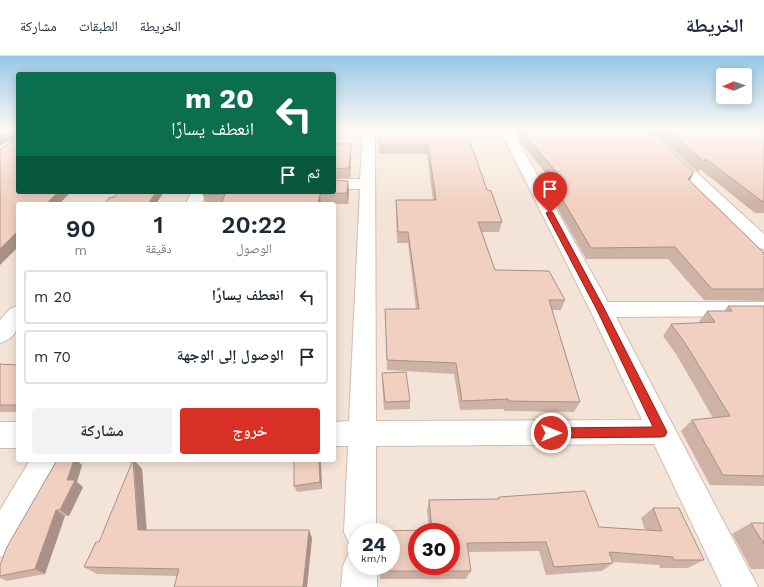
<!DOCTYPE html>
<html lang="ar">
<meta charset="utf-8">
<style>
:root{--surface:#fff;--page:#f2f2f3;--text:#1f2937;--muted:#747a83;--line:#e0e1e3;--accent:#d93025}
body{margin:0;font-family:"Work Sans","Noto Naskh Arabic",sans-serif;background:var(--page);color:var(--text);direction:rtl;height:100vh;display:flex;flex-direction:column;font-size:15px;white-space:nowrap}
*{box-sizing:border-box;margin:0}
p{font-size:13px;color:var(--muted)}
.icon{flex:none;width:22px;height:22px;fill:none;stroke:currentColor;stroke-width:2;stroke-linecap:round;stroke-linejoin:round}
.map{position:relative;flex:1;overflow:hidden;direction:ltr}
.drawer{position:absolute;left:16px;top:146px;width:320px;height:260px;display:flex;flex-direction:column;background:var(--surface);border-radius:4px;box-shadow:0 2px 10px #0003;direction:rtl}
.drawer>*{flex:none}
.top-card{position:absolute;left:16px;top:16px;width:320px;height:122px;border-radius:4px;box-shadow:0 2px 10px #0003;direction:rtl;background:#0b6e4f;color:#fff;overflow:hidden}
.needle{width:26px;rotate:268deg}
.tools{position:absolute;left:716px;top:12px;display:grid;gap:8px}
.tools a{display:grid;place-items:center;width:36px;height:36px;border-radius:4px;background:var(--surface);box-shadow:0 2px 10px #0003;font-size:20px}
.speed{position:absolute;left:348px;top:467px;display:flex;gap:8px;font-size:20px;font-weight:700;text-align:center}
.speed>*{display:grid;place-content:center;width:52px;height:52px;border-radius:50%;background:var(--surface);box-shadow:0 2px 10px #0003;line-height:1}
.speed small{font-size:10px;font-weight:400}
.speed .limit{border:6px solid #d22;background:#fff;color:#111}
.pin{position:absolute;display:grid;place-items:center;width:34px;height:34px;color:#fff;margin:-41px -17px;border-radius:50% 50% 50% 0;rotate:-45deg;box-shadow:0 0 4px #0007}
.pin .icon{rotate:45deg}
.me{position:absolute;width:44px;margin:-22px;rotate:90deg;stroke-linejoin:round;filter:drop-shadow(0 0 3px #0008)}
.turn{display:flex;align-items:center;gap:14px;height:84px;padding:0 16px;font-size:18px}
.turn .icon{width:52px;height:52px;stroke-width:2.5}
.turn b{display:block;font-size:28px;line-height:34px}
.then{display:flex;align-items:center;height:38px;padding:0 16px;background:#0003;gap:8px;font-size:15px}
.eta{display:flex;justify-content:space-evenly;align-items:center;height:68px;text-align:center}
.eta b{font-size:24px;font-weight:600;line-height:28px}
.action{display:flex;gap:8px;margin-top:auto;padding:8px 16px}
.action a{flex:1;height:46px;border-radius:4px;background:var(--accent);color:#fff;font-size:16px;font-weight:600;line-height:46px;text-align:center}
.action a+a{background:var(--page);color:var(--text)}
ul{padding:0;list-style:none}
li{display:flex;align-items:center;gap:12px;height:54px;margin:0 8px 6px;padding:0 8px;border:2px solid var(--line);border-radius:4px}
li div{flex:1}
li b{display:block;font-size:15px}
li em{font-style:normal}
header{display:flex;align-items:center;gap:24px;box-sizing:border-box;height:56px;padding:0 20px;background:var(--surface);border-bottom:1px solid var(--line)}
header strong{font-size:19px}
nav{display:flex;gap:22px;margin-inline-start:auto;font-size:14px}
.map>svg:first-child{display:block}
.residential{fill:#f4e4d7;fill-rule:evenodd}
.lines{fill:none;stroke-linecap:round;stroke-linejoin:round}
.street-casing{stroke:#d1bcb1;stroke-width:2}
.street{fill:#fff;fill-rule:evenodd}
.wall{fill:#cfb2a6}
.shaded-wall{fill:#a99187}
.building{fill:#f1cfc1;stroke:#a99187;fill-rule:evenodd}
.route{fill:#d93025;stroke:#8d1f18}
</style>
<header>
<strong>الخريطة</strong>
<nav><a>الخريطة</a><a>الطبقات</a><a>مشاركة</a></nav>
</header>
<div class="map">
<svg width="764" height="531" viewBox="0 0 764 531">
<rect width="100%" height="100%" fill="#fcf3e9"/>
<path class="residential" d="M0 74H18V136H334V74H764V531H0ZM18 148H334V404H18ZM357 476H391V510H357ZM417 476H451V510H417Z"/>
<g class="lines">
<g class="street-casing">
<path id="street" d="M363 74H375L376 365 642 364 590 254 500 74H512L608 246H764V260L616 261 758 531H722L654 388 376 390V476H357V491L349 487 344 476 348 390H334V366L349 365 360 133H334V123H360Z
M637 74H650L764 178V193L758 192Z
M192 136H208L201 148H185Z
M18 250C18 268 20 281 0 287V264L10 253Z
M0 366H18V392H0Z
M30 404H60L12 497 0 501V454Z
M357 494V510H377V531H341L343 510 348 498Z"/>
</g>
<use href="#street" class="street"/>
</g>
<path class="wall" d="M380 74H466L487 134 502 166 499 176H482L495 214 565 244 561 254H552L580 346 574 356 504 355V353L460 354 454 318 387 314 385 253H416L408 187H397L396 154V144H433L427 98H379Z
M514 74H649L694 116 690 125 764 197V245L704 244 668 203H586L545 130 548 120 522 88Z
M652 74H764V157H755L700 113 698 116Z
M334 88H351V98L350 122 334 123Z
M349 134 348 148H206L203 139Z
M728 250H764V430L710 429 681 375 692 364 713 362 676 298 663 280 671 268 698 267 707 255H724Z
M0 308 18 309V356H0Z
M382 317 410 345V353L384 354 382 325Z
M134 404 142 413 147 474 312 482 307 531H174L177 520 97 518 84 511 99 486Z
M297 404H320L321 408 322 433 297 436 294 430Z
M82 409 77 426 83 431 69 460H65L45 518 7 525 0 522V509Z
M499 441 599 471 645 474 641 462 653 452 704 504 688 512H660L659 509 613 506V507L602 515 546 519 539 495 468 496 471 515 466 523H380L379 510 429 474 427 454 429 444 498 443Z
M751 467H764V513H751L732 478Z"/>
<path class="shaded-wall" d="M10 74H15L18 80 0 90V80Z
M351 88V98L350 122 349 112Z
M694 116 689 126 688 123Z
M348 125 349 134 348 148 347 137Z
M58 136H71L59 148H46Z
M156 136H164L156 148H148Z
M320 138 321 148H318Z
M18 175V191L0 209V193Z
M74 404H77L82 409 77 426 83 431 69 460 60 454 67 424Z
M134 404 142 413 147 482 138 474Z
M319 404H320L321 408 322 433 320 426Z
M56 454 65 460 45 518 35 513Z
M309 474 312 482 307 531H303Z"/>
<path class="building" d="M0 74H10L0 80Z
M14 74H18V136H58L46 148H18V175L0 193V94L14 84Z
M380 74H466L487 134 491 135 502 166H478L495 214 549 215 565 244H549L580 346 508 345V343L462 345 456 307 387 304 385 253H419L408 176H398L396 144H436L428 89H379Z
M521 74H649L694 116 688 123 764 197V233H712L675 191 591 192 548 119H559L524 78Z
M667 74H764V146H763L706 103 704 106Z
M334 88H351L349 112 334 113Z
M334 124 348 125 347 137 320 138 318 148H221L225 138 203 139 204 136H334Z
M119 136H156L148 148H105L109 142 114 141Z
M728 250H764V420L723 419 692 364 730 360 685 287 671 268 715 266 707 255H732Z
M0 308 18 309V349H0Z
M406 316 410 345 385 346 382 317Z
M57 404H74L67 424H75L60 454H56L35 513 0 520V509L7 491Z
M133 404 138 474H309L303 531H174L179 513 84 511 96 486H99Z
M294 404H319L320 426 294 430Z
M585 435 599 471 662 475 653 452H679L704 504H674L673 501 609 496 613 507 554 511 546 486 467 487 471 515H379V510H391V476H379V475L432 474 429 444 499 443V441ZM417 476H451V510H417Z
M751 467H764V488Z"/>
<linearGradient id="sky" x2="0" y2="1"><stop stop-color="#97c7e7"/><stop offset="0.5" stop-color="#fefaf5"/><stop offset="1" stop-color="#fefaf5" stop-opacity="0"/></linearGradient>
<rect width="764" height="148" fill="url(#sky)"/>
<path class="route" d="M550 155 553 157 605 254 665 372 667 376 665 380 661 381 551 382 547 380 546 377 547 373 551 372 653 371 597 254 546 157Z"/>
</svg>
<div class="tools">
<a><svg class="needle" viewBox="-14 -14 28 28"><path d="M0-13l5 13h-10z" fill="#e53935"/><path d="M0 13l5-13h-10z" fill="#747a83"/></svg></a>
</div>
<div class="speed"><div>24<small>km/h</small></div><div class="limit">30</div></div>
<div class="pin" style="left:550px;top:157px;background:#d93025"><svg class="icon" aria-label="arrive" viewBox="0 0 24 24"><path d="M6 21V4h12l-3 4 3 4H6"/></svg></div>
<svg class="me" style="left:551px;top:377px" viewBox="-20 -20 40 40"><circle r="17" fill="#d93025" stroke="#fff" stroke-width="3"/><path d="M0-11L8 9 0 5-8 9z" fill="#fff"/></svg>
<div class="top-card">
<div class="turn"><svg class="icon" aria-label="left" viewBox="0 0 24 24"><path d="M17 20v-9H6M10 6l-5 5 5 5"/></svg><div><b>20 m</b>انعطف يسارًا</div></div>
<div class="then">ثم<svg class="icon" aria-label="arrive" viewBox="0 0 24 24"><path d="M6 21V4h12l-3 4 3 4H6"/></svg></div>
</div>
<section class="drawer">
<div class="eta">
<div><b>20:22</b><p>الوصول</p></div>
<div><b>1</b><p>دقيقة</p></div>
<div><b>90</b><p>m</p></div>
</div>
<ul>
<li><svg class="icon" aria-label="left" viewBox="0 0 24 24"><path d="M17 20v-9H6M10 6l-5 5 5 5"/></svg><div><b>انعطف يسارًا</b></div><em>20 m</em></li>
<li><svg class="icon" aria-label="arrive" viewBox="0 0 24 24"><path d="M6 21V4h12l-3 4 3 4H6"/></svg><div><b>الوصول إلى الوجهة</b></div><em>70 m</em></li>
</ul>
<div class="action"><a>خروج</a><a>مشاركة</a></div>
</section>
</div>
